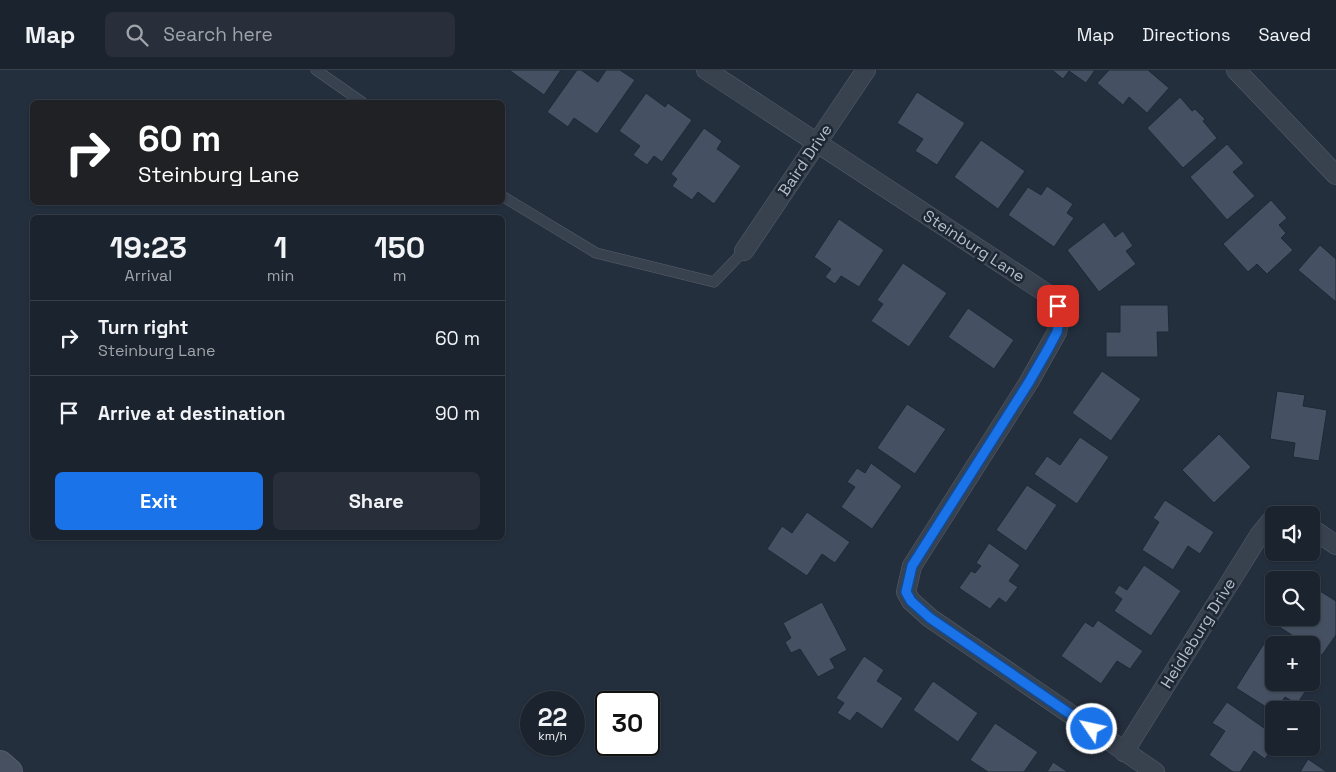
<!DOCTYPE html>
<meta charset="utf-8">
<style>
:root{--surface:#1b232e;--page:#282f3a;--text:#f1f3f6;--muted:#a0a4aa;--line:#39404a;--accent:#1a73e8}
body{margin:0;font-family:"Space Grotesk",sans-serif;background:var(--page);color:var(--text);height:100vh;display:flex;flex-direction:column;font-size:19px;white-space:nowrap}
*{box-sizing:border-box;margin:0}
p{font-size:16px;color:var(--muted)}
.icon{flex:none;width:28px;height:28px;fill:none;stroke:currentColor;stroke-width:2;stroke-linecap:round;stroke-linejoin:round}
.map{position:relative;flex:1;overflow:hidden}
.side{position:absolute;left:30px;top:145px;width:475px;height:325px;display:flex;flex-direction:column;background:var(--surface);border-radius:8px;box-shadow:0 1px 4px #0004,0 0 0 1px var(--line)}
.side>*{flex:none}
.banner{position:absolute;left:30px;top:30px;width:475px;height:105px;border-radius:8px;box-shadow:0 1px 4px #0004,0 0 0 1px var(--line);background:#202124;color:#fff;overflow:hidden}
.controls{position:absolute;left:1265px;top:436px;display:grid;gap:10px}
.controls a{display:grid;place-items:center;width:55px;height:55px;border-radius:8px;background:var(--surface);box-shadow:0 1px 4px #0004,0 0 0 1px var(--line);font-size:25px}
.speed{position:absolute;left:520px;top:621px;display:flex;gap:10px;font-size:25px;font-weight:700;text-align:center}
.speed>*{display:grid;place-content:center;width:65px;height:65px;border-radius:50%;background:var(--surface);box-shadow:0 1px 4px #0004,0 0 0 1px var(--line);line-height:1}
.speed small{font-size:12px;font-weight:400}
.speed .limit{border:2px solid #111;border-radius:8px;background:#fff;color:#111}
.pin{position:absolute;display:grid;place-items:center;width:42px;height:42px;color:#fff;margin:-21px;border-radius:10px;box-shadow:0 2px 8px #0006}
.me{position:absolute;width:55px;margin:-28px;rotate:304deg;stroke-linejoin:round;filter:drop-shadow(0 0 4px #0008)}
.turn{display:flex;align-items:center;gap:18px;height:105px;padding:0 25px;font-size:22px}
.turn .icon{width:65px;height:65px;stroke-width:2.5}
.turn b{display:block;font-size:35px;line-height:42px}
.eta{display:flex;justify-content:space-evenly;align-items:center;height:85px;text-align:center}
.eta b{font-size:30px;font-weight:700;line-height:35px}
.action{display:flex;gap:10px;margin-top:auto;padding:10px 25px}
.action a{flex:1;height:58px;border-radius:8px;background:var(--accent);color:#fff;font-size:20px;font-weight:700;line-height:58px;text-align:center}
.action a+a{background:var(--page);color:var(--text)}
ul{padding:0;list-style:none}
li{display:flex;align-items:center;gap:15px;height:75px;padding:0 25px;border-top:1px solid var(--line)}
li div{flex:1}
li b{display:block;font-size:19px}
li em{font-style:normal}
header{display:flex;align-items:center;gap:30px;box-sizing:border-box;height:70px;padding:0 25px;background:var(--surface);border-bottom:1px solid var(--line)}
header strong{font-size:24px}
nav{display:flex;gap:28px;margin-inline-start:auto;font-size:18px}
.search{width:350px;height:45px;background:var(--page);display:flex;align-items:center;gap:12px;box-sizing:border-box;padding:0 18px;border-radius:8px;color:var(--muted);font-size:19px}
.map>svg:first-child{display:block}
.building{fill:#455162;stroke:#1f2835}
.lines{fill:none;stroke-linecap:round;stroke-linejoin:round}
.lane-casing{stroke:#565f6c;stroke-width:11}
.street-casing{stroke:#565f6c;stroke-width:20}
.secondary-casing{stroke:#565f6c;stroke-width:28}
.lane{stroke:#38414e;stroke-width:10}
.street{stroke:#38414e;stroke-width:19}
.secondary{stroke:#465061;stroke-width:26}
.route-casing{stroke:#114b97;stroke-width:12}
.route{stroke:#1a73e8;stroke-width:9}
.labels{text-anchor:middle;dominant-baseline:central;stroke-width:5;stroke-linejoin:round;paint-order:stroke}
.street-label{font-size:16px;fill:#b4bcc9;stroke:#1d2633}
</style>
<header>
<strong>Map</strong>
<div class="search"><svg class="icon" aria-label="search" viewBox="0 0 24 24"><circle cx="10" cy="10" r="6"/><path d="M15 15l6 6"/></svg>Search here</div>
<nav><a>Map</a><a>Directions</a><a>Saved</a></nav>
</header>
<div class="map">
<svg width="1336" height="702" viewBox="0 0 1336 702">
<rect width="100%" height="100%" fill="#242f3e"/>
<path class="building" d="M509 0H561L544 25Z
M577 0H581L598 12 606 0H620L635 10 597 64 574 48 568 57 547 42Z
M1052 0H1095L1086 13 1069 1 1063 9Z
M1109 0H1148L1169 18 1147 43 1129 27 1123 35 1097 13Z
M917 22 965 53 937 95 915 81 923 69 897 53Z
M646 23 665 37 668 33 692 50 662 92 654 86 647 95 633 85 640 76 619 61Z
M1180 27 1192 41 1195 39 1205 49 1203 51 1217 68 1183 98 1147 58Z
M704 58 722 71 717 79 741 96 714 134 698 122 692 130 672 116 677 109 671 104Z
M981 70 1025 101 998 139 954 107Z
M1227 74 1244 93 1233 102 1255 126 1227 150 1190 107Z
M1047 116 1073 134 1067 143 1074 148 1054 177 1008 145 1028 117 1041 125Z
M1271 130 1287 148 1279 155 1286 163 1281 168 1293 180 1267 204 1257 194 1248 202 1223 174Z
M839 149 884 180 859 217 841 206 835 214 825 207 831 199 814 187Z
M1104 152 1115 167 1123 161 1133 176 1126 181 1136 194 1099 222 1067 180Z
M1320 175 1336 189V232L1298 200Z
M903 193 947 223 909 277 871 251 883 234 877 230Z
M1120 235H1168L1169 262H1157L1158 287H1106V262H1120Z
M968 238 1014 270 994 299 948 267Z
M1102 301 1141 329 1111 371 1072 343Z
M1277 321 1305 325 1303 336 1327 340 1319 391 1293 387 1295 373 1270 369Z
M907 334 946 359 915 404 877 378Z
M1219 364 1251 397 1214 433 1182 400Z
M1080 367 1109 387 1077 434 1034 404 1047 386 1060 395Z
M871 393 902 416 872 459 841 437 855 417 847 412 857 398 865 403Z
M1027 415 1057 435 1026 481 996 460Z
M1165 430 1214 462 1200 484 1188 476 1173 500 1142 480 1159 452 1153 448Z
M807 442 850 472 835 493 822 484 807 506 767 479 782 456 792 463Z
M989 473 1020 495 1009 511 1018 517 1006 533 999 528 990 539 959 518 971 501 975 503 981 496 976 493Z
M1144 495 1181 521 1151 566 1114 541 1122 529 1114 523 1119 515 1127 520Z
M1320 521 1336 531V565L1322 585 1311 578V575H1307L1278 556 1283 548H1311V534Z
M822 532 847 580 830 589 835 598 818 607 800 579 791 583 785 572 791 568 783 553Z
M1098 550 1143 581 1130 599 1117 591 1101 614 1061 586 1085 552 1093 557Z
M1265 572 1274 577V612H1303L1309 616 1297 634 1285 627 1274 642 1236 618Z
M864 586 884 600 877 611 903 628 882 659 857 642 850 651 837 643 844 633 836 628Z
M933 611 978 643 958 672 913 640Z
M1227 632 1274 665V676L1265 689 1254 681 1240 702H1233L1209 685 1225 661 1212 653Z
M995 653 1038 682 1024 702H988L970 690Z
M1308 689 1327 702H1300Z
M1053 692 1068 702H1047Z"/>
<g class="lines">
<g class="lane-casing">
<path id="lane" d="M316 0 362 32
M502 126 596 183 714 212 744 181"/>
</g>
<g class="street-casing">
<path id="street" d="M706 0 1046 223 1058 236 1060 246 1057 262 1029 312 912 496 906 522 911 531 930 548 1155 702
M1236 0 1336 105
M744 181 866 0
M1311 458 1336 475
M1124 682 1260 464 1274 447"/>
</g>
<g class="secondary-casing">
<path id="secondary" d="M0 694 9 702"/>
</g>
<use href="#lane" class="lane"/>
<use href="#street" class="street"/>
<use href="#secondary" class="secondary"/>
</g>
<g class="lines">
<g class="route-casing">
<path id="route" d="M1058 236 1060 246 1057 262 1048 279 1029 312 912 496 906 522 911 531 930 548 1092 659"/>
</g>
<use href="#route" class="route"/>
</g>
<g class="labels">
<g class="street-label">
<text transform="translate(805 90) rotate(-56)">Baird Drive</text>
<text transform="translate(974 176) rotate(33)">Steinburg Lane</text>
<text transform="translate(1198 563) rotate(-58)">Heidleburg Drive</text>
</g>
</g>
</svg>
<div class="controls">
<a><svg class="icon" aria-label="sound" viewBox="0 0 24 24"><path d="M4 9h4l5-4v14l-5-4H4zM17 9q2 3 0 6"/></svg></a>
<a><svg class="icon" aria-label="search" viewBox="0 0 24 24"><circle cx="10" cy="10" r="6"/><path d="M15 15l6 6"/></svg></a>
<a>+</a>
<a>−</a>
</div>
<div class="speed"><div>22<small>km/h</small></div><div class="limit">30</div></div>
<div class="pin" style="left:1058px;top:236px;background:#d93025"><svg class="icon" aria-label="arrive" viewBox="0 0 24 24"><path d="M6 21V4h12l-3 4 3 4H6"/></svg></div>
<svg class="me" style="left:1092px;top:659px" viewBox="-20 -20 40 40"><circle r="17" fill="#1a73e8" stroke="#fff" stroke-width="3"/><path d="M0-11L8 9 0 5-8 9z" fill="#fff"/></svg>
<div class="banner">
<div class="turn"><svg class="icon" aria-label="right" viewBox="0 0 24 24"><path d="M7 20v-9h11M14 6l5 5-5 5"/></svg><div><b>60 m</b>Steinburg Lane</div></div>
</div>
<section class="side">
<div class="eta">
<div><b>19:23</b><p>Arrival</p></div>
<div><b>1</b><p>min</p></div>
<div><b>150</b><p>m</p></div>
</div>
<ul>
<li><svg class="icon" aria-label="right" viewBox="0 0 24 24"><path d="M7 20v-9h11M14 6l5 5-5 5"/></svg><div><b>Turn right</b><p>Steinburg Lane</p></div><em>60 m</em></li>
<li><svg class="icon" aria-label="arrive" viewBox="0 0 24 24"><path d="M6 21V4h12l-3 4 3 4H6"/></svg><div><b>Arrive at destination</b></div><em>90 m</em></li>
</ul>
<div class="action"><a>Exit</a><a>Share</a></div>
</section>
</div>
